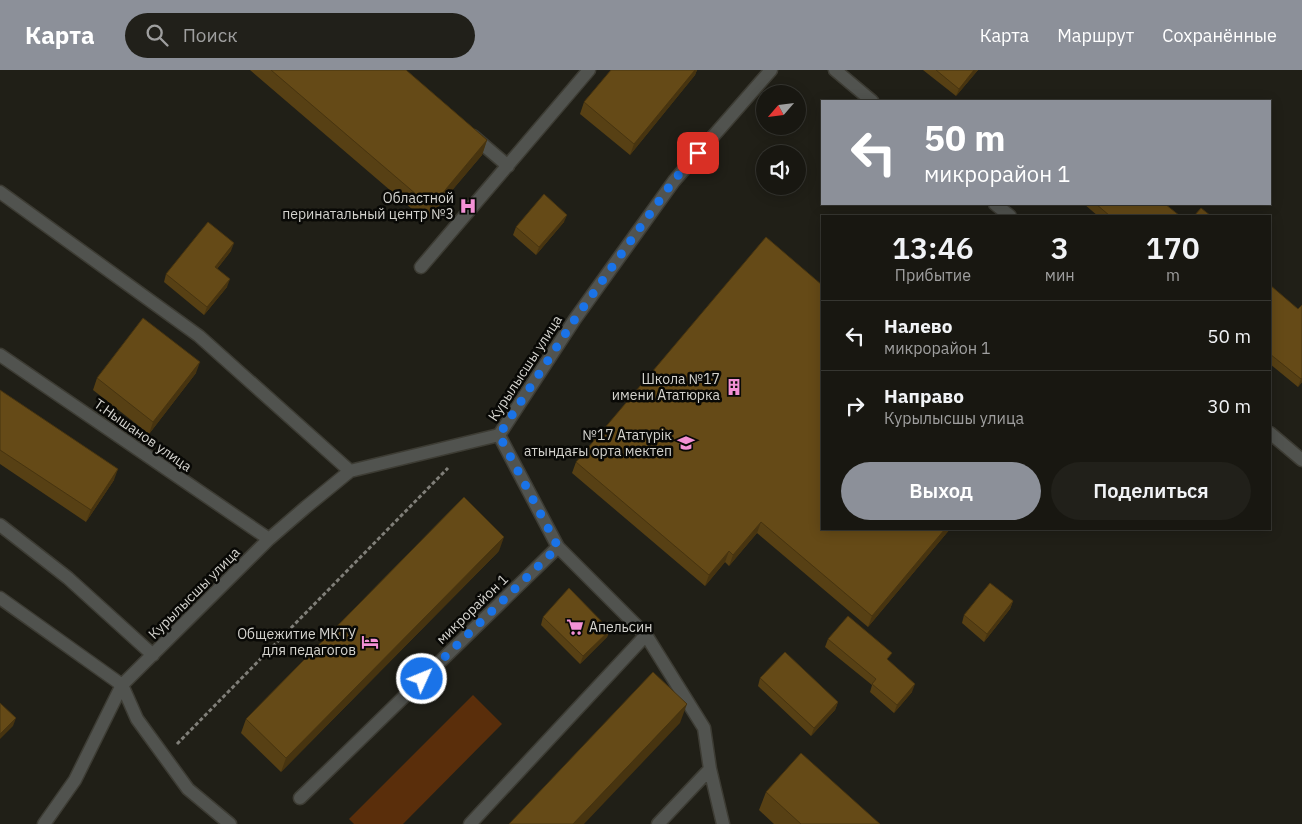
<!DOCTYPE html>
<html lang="ru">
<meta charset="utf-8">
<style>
:root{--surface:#181711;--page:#21201a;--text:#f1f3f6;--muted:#9f9f9f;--line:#363631;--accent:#8c9099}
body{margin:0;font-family:"IBM Plex Sans",sans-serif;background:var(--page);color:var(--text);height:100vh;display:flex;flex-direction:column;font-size:19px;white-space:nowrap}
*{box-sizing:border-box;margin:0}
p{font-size:16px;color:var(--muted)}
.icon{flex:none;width:28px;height:28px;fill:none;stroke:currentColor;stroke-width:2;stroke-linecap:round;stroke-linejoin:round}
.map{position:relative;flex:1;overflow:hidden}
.details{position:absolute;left:821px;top:145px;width:450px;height:315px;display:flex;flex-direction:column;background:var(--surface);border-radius:0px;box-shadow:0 2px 12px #0003,0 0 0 1px var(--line)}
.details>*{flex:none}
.guide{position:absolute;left:821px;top:30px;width:450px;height:105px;border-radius:0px;box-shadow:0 2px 12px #0003,0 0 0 1px var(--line);background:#8c9099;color:#fff;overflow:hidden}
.needle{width:32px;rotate:242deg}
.fabs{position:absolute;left:756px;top:15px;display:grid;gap:10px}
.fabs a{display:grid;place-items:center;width:50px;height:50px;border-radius:50%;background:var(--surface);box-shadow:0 2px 12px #0003,0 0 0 1px var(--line);font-size:25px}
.pin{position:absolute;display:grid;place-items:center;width:42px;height:42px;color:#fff;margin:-21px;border-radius:10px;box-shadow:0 2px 8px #0006}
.me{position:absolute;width:55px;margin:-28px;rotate:46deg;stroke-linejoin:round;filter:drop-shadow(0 0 4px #0008)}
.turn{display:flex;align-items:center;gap:18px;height:105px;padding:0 20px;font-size:22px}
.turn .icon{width:65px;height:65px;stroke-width:2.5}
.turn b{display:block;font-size:35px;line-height:42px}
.eta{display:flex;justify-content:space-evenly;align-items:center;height:85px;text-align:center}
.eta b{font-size:30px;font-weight:600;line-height:35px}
.primary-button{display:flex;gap:10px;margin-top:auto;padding:10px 20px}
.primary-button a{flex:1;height:58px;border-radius:30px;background:var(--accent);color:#fff;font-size:20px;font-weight:600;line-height:58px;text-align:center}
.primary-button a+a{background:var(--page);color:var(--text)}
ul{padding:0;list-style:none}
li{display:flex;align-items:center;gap:15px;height:70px;padding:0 20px;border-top:1px solid var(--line)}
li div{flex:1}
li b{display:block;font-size:19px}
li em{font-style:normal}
header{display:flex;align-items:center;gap:30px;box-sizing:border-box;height:70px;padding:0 25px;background:var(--accent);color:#fff}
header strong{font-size:24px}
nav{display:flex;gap:28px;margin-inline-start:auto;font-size:18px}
.search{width:350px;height:45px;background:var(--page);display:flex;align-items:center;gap:12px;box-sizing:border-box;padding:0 18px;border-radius:28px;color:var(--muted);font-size:19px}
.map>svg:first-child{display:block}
.green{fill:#5a2e0b}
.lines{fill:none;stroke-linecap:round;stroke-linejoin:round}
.minor-casing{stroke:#3d3c34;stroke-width:15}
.path{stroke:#807f79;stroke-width:3;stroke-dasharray:4 2.5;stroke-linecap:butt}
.minor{stroke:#51534f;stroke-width:12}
.wall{fill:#574014}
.shaded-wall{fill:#473410}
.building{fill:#654a17;stroke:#473410}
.route{stroke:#1a73e8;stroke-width:9;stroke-dasharray:0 16.2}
.labels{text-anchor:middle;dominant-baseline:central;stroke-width:5;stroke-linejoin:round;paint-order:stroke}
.poi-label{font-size:14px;fill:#d4d3ce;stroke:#090906;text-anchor:end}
.street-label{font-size:14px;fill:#d4d3ce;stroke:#090906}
</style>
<header>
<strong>Карта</strong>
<div class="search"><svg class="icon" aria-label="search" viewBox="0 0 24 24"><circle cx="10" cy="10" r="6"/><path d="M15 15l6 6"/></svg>Поиск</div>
<nav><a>Карта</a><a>Маршрут</a><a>Сохранённые</a></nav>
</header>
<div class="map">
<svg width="1302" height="754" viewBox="0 0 1302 754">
<rect width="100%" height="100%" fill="#201f17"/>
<path class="green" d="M473 625 502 654 403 754H354L349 749Z"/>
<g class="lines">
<g class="minor-casing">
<path id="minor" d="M835 0 872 31
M473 66 508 96
M0 122 199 266 350 401
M995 134 1010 146
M421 197 589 0
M0 285 269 469
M1270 363 1302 390
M0 455 68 508 153 585
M558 477 646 565 704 658 710 699 658 754
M0 528 122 615 137 649 188 719 230 754
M710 699 723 754
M300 728 558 477 499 365
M44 754 75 710 122 615 269 469 306 437 350 401 499 365 575 249 674 111 771 0
M470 754 646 565"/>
</g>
<path class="path" d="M177 674 448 398"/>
<use href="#minor" class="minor"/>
</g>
<path class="wall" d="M250 0H406L487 70 482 85 426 151Z
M611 0H697L695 5 630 85 580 44 584 32Z
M923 0H978L956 26Z
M1084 134H1165L1180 146H1098Z
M564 152 536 185 513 165 516 157Z
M231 181 217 199 227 217 204 245 164 212 166 204Z
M1270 215 1302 312 1298 317 1270 294Z
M196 303 149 364 93 320 97 308Z
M0 320 114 410 86 452 0 394Z
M576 392 822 459H950L868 557 757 463 729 496 725 492 705 516 572 403Z
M499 481 281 702 241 663 246 649Z
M1013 531 1010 539 984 572 962 553 964 545Z
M543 547 610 560 607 567 580 594 541 555Z
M828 569 889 591 912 622 894 643 870 622 872 615 825 577Z
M760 608 838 632 835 640 811 666 758 616Z
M766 722 880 754H774L759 740Z"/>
<path class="shaded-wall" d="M695 0H697L695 5 630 85 634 74Z
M974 0H978L956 26 959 19Z
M487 70 482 85 426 151 431 137Z
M567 145 564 152 536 185 539 177Z
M234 173 231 181 212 205 215 197Z
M230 209 227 217 204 245 207 237Z
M200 292 196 303 149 364 153 352Z
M1302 308V312L1298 317 1301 309Z
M118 399 114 410 86 452 91 440Z
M761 452 757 463 729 496 733 485Z
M945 459H950L868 557 872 546Z
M504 467 499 481 281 702 286 688Z
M729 481 725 492 705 516 709 505Z
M1013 531 1010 539 984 572 987 564Z
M610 560 607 567 580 594 583 586Z
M915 614 912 622 894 643 897 635Z
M838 632 835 640 811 666 814 658Z
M687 634 680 653 584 754H573Z
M16 648 13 656 0 669V664Z"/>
<path class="building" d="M271 0H406L487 70 431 137Z
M611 0H695L634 74 584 32Z
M936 0H974L959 19Z
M544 124 567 145 539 177 516 157Z
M1096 134H1165L1180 146H1110Z
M1201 138 1211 146H1194Z
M208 152 234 173 215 197 230 209 207 237 166 204Z
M766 167 822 215V459H945L872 546 761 452 733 485 729 481 709 505 576 392Z
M1270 215 1298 239 1302 235V308L1301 309 1270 284Z
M143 248 200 292 153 352 97 308Z
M0 320 118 399 91 440 0 380Z
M464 427 504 467 286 688 246 649Z
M990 513 1013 531 987 564 964 545Z
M569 518 610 560 583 586 543 547Z
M848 546 892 583 887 589 915 614 897 635 872 614 876 609 828 569Z
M785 582 838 632 814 658 760 608Z
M653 602 687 634 573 754H509Z
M0 633 16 648 0 664Z
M801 683 880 754H801L766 722Z"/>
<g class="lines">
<path class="route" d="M422 609 558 477 499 365 575 249 674 110 698 83"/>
</g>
<defs>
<g id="hospital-bare" transform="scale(1.35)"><path d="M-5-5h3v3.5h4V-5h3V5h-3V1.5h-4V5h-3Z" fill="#f391d6" stroke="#090906" stroke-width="2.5" paint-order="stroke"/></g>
<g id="building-bare" transform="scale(1.35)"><path d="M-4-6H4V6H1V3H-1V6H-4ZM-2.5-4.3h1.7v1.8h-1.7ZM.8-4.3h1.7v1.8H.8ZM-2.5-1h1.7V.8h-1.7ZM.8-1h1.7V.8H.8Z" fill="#f391d6" stroke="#090906" stroke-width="2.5" paint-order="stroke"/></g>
<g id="school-bare" transform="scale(1.35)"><path d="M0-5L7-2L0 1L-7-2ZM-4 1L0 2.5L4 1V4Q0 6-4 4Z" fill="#f391d6" stroke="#090906" stroke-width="2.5" paint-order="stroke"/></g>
<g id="supermarket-bare" transform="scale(1.35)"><path d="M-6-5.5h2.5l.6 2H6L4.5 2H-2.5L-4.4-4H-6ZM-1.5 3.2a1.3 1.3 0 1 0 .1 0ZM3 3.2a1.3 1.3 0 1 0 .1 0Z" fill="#f391d6" stroke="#090906" stroke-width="2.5" paint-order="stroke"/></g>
<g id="hotel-bare" transform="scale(1.35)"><path d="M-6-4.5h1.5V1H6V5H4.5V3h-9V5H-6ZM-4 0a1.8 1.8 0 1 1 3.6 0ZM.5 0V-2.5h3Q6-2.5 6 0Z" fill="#f391d6" stroke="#090906" stroke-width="2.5" paint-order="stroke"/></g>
</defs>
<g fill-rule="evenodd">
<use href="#hospital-bare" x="468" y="136"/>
<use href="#building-bare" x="734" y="317"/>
<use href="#school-bare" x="686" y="373"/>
<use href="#supermarket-bare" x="575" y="557"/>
<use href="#hotel-bare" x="370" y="572"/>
</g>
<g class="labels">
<g class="poi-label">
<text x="454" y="128">Областной<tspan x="454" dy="16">перинатальный центр №3</tspan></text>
<text x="720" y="309">Школа №17<tspan x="720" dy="16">имени Ататюрка</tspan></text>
<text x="672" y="365">№17 Ататүрік<tspan x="672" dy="16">атындағы орта мектеп</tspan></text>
<text x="589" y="557" text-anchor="start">Апельсин</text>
<text x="356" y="564">Общежитие МКТУ<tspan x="356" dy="16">для педагогов</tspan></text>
</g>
<g class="street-label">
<text transform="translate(525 298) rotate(-57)">Курылысшы улица</text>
<text transform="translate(143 365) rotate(35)">Т.Нышанов улица</text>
<text transform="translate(194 523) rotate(-45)">Курылысшы улица</text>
<text transform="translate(472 539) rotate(-44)">микрорайон 1</text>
</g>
</g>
</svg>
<div class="fabs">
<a><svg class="needle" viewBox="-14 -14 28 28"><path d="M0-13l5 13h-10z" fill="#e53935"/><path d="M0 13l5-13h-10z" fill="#9f9f9f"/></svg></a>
<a><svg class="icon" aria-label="sound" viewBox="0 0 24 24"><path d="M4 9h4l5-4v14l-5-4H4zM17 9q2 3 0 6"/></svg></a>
</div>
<div class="pin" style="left:698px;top:83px;background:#d93025"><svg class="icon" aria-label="arrive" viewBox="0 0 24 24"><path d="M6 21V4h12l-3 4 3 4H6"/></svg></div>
<svg class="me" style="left:422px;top:609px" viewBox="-20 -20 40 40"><circle r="17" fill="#1a73e8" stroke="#fff" stroke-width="3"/><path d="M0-11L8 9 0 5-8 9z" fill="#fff"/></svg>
<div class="guide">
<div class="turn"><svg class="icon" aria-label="left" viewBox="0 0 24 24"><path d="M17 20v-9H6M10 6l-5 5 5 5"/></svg><div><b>50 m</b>микрорайон 1</div></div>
</div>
<section class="details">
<div class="eta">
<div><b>13:46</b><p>Прибытие</p></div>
<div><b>3</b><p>мин</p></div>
<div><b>170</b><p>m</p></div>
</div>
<ul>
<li><svg class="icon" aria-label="left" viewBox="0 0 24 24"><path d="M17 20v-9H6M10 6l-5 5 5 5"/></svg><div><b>Налево</b><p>микрорайон 1</p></div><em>50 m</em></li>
<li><svg class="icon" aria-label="right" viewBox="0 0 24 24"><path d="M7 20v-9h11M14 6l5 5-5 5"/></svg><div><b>Направо</b><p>Курылысшы улица</p></div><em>30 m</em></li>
</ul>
<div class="primary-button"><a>Выход</a><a>Поделиться</a></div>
</section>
</div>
